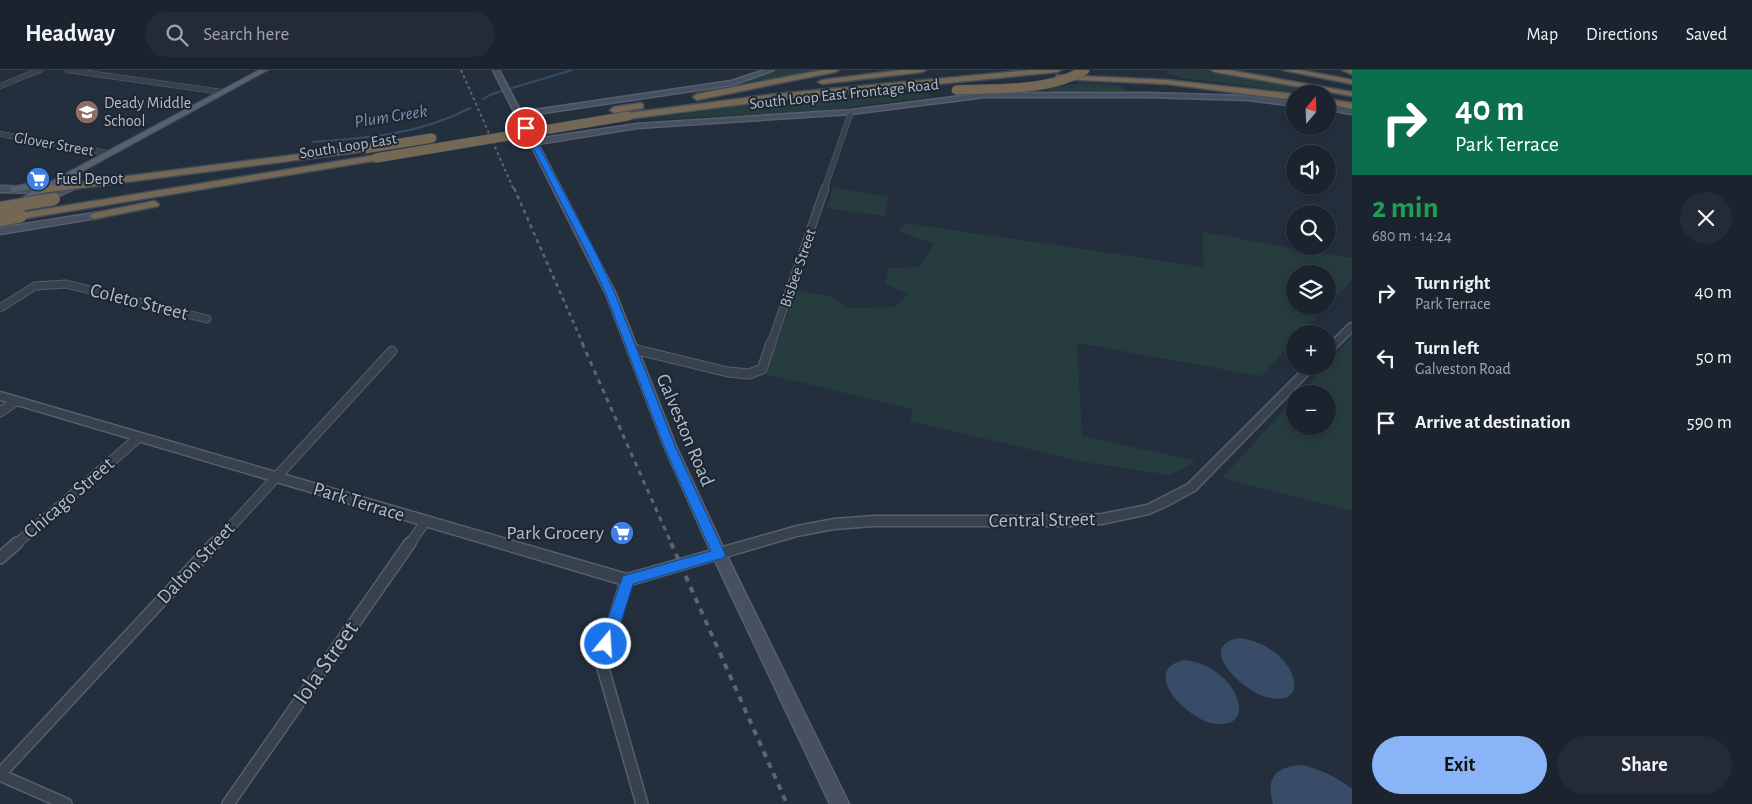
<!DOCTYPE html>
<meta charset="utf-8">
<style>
:root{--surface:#1b232e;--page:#242b36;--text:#f1f3f6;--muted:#a0a4aa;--line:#39404a;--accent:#8ab4f8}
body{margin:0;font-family:"Alegreya Sans",sans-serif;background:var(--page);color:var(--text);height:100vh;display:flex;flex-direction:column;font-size:19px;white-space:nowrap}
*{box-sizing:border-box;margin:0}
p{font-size:16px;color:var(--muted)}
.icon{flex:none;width:28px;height:28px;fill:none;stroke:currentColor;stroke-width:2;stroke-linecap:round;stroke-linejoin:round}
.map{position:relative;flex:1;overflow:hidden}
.details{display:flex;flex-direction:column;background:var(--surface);width:400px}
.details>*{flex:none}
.banner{background:#0b6e4f;color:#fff;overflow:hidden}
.needle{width:32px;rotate:19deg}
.controls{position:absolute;left:1286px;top:15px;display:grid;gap:10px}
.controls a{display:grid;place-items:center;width:50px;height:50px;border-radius:50%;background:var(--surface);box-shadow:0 2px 8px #0003,0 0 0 1px var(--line);font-size:25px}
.pin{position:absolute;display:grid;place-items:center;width:42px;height:42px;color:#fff;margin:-21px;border:2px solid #fff;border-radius:50%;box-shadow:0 1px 5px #0007}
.me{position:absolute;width:55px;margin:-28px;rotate:18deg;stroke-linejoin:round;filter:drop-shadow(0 0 4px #0008)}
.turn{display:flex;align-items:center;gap:18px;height:105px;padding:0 20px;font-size:22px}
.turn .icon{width:65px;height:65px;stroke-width:2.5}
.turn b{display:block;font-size:35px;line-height:42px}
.round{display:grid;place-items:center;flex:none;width:52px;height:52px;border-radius:26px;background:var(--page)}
.headline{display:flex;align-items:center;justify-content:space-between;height:85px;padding:0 20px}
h1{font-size:30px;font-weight:700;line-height:38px;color:#1e9e55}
.action{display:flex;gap:10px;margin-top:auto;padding:10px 20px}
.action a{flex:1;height:58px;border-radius:30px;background:var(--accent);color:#111;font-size:20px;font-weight:700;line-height:58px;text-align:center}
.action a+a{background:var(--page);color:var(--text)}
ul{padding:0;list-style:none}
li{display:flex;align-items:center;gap:15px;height:65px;padding:0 20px}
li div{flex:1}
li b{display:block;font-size:19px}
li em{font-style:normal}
header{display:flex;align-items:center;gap:30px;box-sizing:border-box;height:70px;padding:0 25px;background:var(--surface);border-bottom:1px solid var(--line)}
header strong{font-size:24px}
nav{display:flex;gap:28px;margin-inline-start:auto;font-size:18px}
.search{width:350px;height:45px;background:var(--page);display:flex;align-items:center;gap:12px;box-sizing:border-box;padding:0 18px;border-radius:28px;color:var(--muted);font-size:19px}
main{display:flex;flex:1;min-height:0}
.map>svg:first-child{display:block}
.green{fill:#263c3f}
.water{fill:#394c67}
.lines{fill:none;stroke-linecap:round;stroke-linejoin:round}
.stream{stroke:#394c67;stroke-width:2}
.minor-far3-casing{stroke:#565f6c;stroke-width:6}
.minor-far2-casing{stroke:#565f6c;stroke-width:9}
.minor-far1-casing{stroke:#565f6c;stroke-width:11}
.minor-casing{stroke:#565f6c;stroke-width:14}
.tertiary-casing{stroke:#565f6c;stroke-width:3}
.secondary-casing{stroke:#565f6c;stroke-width:3}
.primary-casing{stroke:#414a57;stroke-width:2}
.motorway-casing{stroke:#434c59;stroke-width:3}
.minor-far3{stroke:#38414e;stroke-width:5}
.minor-far2{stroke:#38414e;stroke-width:7}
.minor-far1{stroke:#38414e;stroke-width:9}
.minor{stroke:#38414e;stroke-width:11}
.tertiary{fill:#38414e;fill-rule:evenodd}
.secondary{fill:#465061;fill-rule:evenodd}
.primary{fill:#56606e;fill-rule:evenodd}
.motorway{fill:#746855;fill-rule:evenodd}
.rail-far3{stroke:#5a6575;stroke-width:2;stroke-dasharray:3 3;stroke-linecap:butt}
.rail-far2{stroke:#5a6575;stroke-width:2.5;stroke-dasharray:4 4;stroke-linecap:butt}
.rail-far1{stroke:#5a6575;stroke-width:3;stroke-dasharray:5 5;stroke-linecap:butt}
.rail{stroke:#5a6575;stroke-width:4;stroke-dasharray:6 6;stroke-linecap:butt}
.motorway-bridge-far1-casing{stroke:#434c59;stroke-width:10;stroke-linecap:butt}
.motorway-bridge-casing{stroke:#434c59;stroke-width:14;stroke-linecap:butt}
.motorway-bridge-far1{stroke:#746855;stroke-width:9}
.motorway-bridge{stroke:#746855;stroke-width:12}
.route{fill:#1a73e8;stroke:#114b97}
.labels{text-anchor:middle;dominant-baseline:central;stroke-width:4;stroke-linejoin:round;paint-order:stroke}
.far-street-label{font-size:16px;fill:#b4bcc9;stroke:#1d2633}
.far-poi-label{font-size:16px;fill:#b4bcc9;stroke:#1d2633;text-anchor:start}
.far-water-label{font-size:18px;font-style:italic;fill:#7c92b1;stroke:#1d2633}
.street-label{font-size:20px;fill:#b4bcc9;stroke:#1d2633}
.poi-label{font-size:20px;fill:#b4bcc9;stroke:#1d2633;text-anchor:end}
.near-street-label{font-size:24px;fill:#b4bcc9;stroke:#1d2633}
</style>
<header>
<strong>Headway</strong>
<div class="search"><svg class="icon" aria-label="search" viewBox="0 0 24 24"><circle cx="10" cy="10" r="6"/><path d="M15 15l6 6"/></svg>Search here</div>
<nav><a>Map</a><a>Directions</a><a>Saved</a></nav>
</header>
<main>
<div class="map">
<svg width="1352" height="734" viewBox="0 0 1352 734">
<rect width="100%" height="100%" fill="#242f3e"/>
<path class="green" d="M781 0H821L722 17Z
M1166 0H1199L1307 19 1310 24 1182 8 1167 3Z
M1081 13 1118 15 1128 21 1056 22 1042 19Z
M927 23 930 27 813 42 654 49 725 38 819 29Z
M833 118 888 127 885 146 826 138Z
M905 153 1204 197 1202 162 1352 188V210L1328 236V204H1295V236H1327L1301 264H1295V270L1261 306 1077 273 1082 366 1196 391 1171 405 1083 392 910 351 913 339 765 304 796 220 829 226 850 238 895 237 907 224 885 214 889 198 920 197 934 174 898 161Z
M1352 266V441L1222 408 1295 328V356H1328V324H1299L1325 296H1328V293Z"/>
<path class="water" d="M1239 568C1294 574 1317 640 1266 627 1244 621 1194 577 1239 568Z
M1185 590C1238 596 1262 663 1211 653 1185 647 1139 599 1185 590Z
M1303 695C1322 700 1337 707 1352 719V734H1273C1265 707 1277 696 1303 695Z"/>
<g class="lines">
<path class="stream" d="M483 29 492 24 572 0
M313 72C368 68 421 64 470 38"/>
<g class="minor-far3-casing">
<path id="minor-far3" d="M67 0 222 22
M0 16 40 0
M0 64 107 83
M824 120 851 42"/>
</g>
<g class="minor-far2-casing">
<path id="minor-far2" d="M0 238 35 216 66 214 207 249
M771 274 825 118"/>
</g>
<g class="minor-far1-casing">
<path id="minor-far1" d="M633 279 728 302 749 304 762 299 771 273
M0 342 16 331
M15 475 138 368
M214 475 392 281
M409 475 425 452"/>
</g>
<g class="minor-casing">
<path id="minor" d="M0 488 17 473
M627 510 601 591 642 734
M0 704 215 473
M0 705 66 734
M228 734 410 473"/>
</g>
<g class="tertiary-casing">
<path id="tertiary" d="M1352 253V262L1332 282 1328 283V275L1349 254Z
M1306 296H1317L1196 420 1169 435 1149 444 1102 454 1070 456H874L834 459 797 466 627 516 0 330V322L627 504 797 456 834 449 874 446H1070L1102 444 1147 435 1188 414Z"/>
</g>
<g class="secondary-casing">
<path id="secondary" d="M493 0H499L521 42 731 11 765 0H774L732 15 523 46 536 69 637 54 851 40 985 23H1148L1248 26 1295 32V36L1248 30 1148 27H985L851 44 637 58 538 74 616 224 676 376 726 484 849 734H830L712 484 664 376 606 224Z
M1328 36 1352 40V44L1328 40Z
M74 114 81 116 43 133 36 131Z
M0 116 41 117 45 120 41 123 0 122Z
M94 143 97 144V148L0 164V158Z"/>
</g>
<g class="primary-casing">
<path id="primary" d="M259 0H268L15 138H9L7 136 42 116 14 122 11 121V117L44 110 48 113Z"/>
</g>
<g class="motorway-casing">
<path id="motorway" d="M823 0H839L835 2 697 30 693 27 697 24Z
M902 0H926L922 2 822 14 818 12 822 10Z
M1032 0H1061L1057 2 776 30 628 49 624 46 628 43 776 24Z
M1211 0H1228L1352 22V26L1215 2Z
M1283 0H1300L1352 10V14Z
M1342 0H1352V4Z
M1057 5 1167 10 1295 24V30L1167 14 1060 9 1056 7Z
M1328 29 1352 33V39L1328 34Z
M640 33 643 34V38L614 43 610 40 614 37Z
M364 76 369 79 367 81 41 123 36 120 41 117Z
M376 85 379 86V90L21 149 16 146 21 143Z
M154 131 159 134 158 136 94 149 89 146 94 143Z"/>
</g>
<use href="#minor-far3" class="minor-far3"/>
<use href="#minor-far2" class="minor-far2"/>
<use href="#minor-far1" class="minor-far1"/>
<use href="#minor" class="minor"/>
<use href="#tertiary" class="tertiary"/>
<use href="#secondary" class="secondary"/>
<use href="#primary" class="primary"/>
<use href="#motorway" class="motorway"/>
<path class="rail-far3" d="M461 0 514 120"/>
<path class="rail-far2" d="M514 118 583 274"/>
<path class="rail-far1" d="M582 273 672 475"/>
<path class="rail" d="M671 473 787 734"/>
<g class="motorway-bridge-far1-casing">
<path id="motorway-bridge-far1" d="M956 20C999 18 1047 22 1085 0
M364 79 432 68
M376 88 628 46"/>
</g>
<g class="motorway-bridge-casing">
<path id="motorway-bridge" d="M0 138 54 129
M0 150 21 146"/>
</g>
<use href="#motorway-bridge-far1" class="motorway-bridge-far1"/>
<use href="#motorway-bridge" class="motorway-bridge"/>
</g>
<path class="route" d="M526 56 529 58 597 185 615 224 675 376 725 484 724 488 719 489 633 514 614 574 611 578 606 580 601 578 599 574 623 506 711 481 664 376 606 224 588 185 523 58Z"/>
<defs>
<g id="school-disc" transform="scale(1.25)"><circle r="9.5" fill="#8d6e63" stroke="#1d2633"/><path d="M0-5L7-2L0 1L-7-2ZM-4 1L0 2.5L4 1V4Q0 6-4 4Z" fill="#fff"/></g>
<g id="supermarket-disc" transform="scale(1.25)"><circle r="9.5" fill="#3f7fe0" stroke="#1d2633"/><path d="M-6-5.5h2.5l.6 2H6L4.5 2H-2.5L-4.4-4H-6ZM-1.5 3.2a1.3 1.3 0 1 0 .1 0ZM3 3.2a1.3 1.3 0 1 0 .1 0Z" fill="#fff"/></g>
</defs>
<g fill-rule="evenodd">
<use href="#school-disc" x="87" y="42"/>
<use href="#supermarket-disc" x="38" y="109"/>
<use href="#supermarket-disc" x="622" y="463"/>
</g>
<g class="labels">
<g class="far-street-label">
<text transform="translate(844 24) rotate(-6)">South Loop East Frontage Road</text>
<text transform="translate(54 74) rotate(10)">Glover Street</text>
<text transform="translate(348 76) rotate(-9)">South Loop East</text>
<text transform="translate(798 198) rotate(-71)">Bisbee Street</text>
</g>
<g class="far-poi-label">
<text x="104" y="33">Deady Middle<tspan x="104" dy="18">School</tspan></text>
<text x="56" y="109">Fuel Depot</text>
</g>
<g class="far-water-label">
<text transform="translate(391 47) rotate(-9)">Plum Creek</text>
</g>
<g class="street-label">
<text transform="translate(139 232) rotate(14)">Coleto Street</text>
<text transform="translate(685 360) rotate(67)">Galveston Road</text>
<text transform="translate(69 428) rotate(-41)">Chicago Street</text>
<text transform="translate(359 432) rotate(17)">Park Terrace</text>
<text transform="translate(1042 450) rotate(-1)">Central Street</text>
<text transform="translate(196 493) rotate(-47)">Dalton Street</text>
</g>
<g class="poi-label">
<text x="604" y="463">Park Grocery</text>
</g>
<g class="near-street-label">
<text transform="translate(326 593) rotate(-55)">Iola Street</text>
</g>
</g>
</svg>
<div class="controls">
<a><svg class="needle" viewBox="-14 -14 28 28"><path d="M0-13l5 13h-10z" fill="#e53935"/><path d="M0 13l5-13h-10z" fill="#a0a4aa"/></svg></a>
<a><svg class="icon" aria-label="sound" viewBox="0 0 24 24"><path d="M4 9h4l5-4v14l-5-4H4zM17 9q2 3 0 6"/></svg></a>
<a><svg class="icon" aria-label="search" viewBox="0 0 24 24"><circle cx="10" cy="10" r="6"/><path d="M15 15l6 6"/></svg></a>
<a><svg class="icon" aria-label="layers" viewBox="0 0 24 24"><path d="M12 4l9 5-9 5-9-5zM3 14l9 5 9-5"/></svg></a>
<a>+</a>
<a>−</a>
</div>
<div class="pin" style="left:526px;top:58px;background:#d93025"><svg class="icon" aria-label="arrive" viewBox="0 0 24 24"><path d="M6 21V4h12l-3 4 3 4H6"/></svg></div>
<svg class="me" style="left:606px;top:574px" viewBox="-20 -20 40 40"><circle r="17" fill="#1a73e8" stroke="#fff" stroke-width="3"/><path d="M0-11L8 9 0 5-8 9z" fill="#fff"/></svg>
</div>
<section class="details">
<div class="banner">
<div class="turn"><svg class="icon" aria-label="right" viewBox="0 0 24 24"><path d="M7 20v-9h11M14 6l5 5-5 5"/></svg><div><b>40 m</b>Park Terrace</div></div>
</div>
<div class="headline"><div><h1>2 min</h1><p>680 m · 14:24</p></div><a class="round"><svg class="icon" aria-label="close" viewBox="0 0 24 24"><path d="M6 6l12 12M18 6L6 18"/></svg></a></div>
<ul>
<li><svg class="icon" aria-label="right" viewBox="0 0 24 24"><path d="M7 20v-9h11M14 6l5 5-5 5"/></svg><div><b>Turn right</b><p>Park Terrace</p></div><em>40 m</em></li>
<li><svg class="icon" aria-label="left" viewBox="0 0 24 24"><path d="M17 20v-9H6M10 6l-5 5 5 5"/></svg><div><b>Turn left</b><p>Galveston Road</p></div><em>50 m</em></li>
<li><svg class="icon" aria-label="arrive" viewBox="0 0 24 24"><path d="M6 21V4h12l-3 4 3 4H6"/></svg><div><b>Arrive at destination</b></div><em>590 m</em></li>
</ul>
<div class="action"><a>Exit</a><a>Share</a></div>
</section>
</main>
